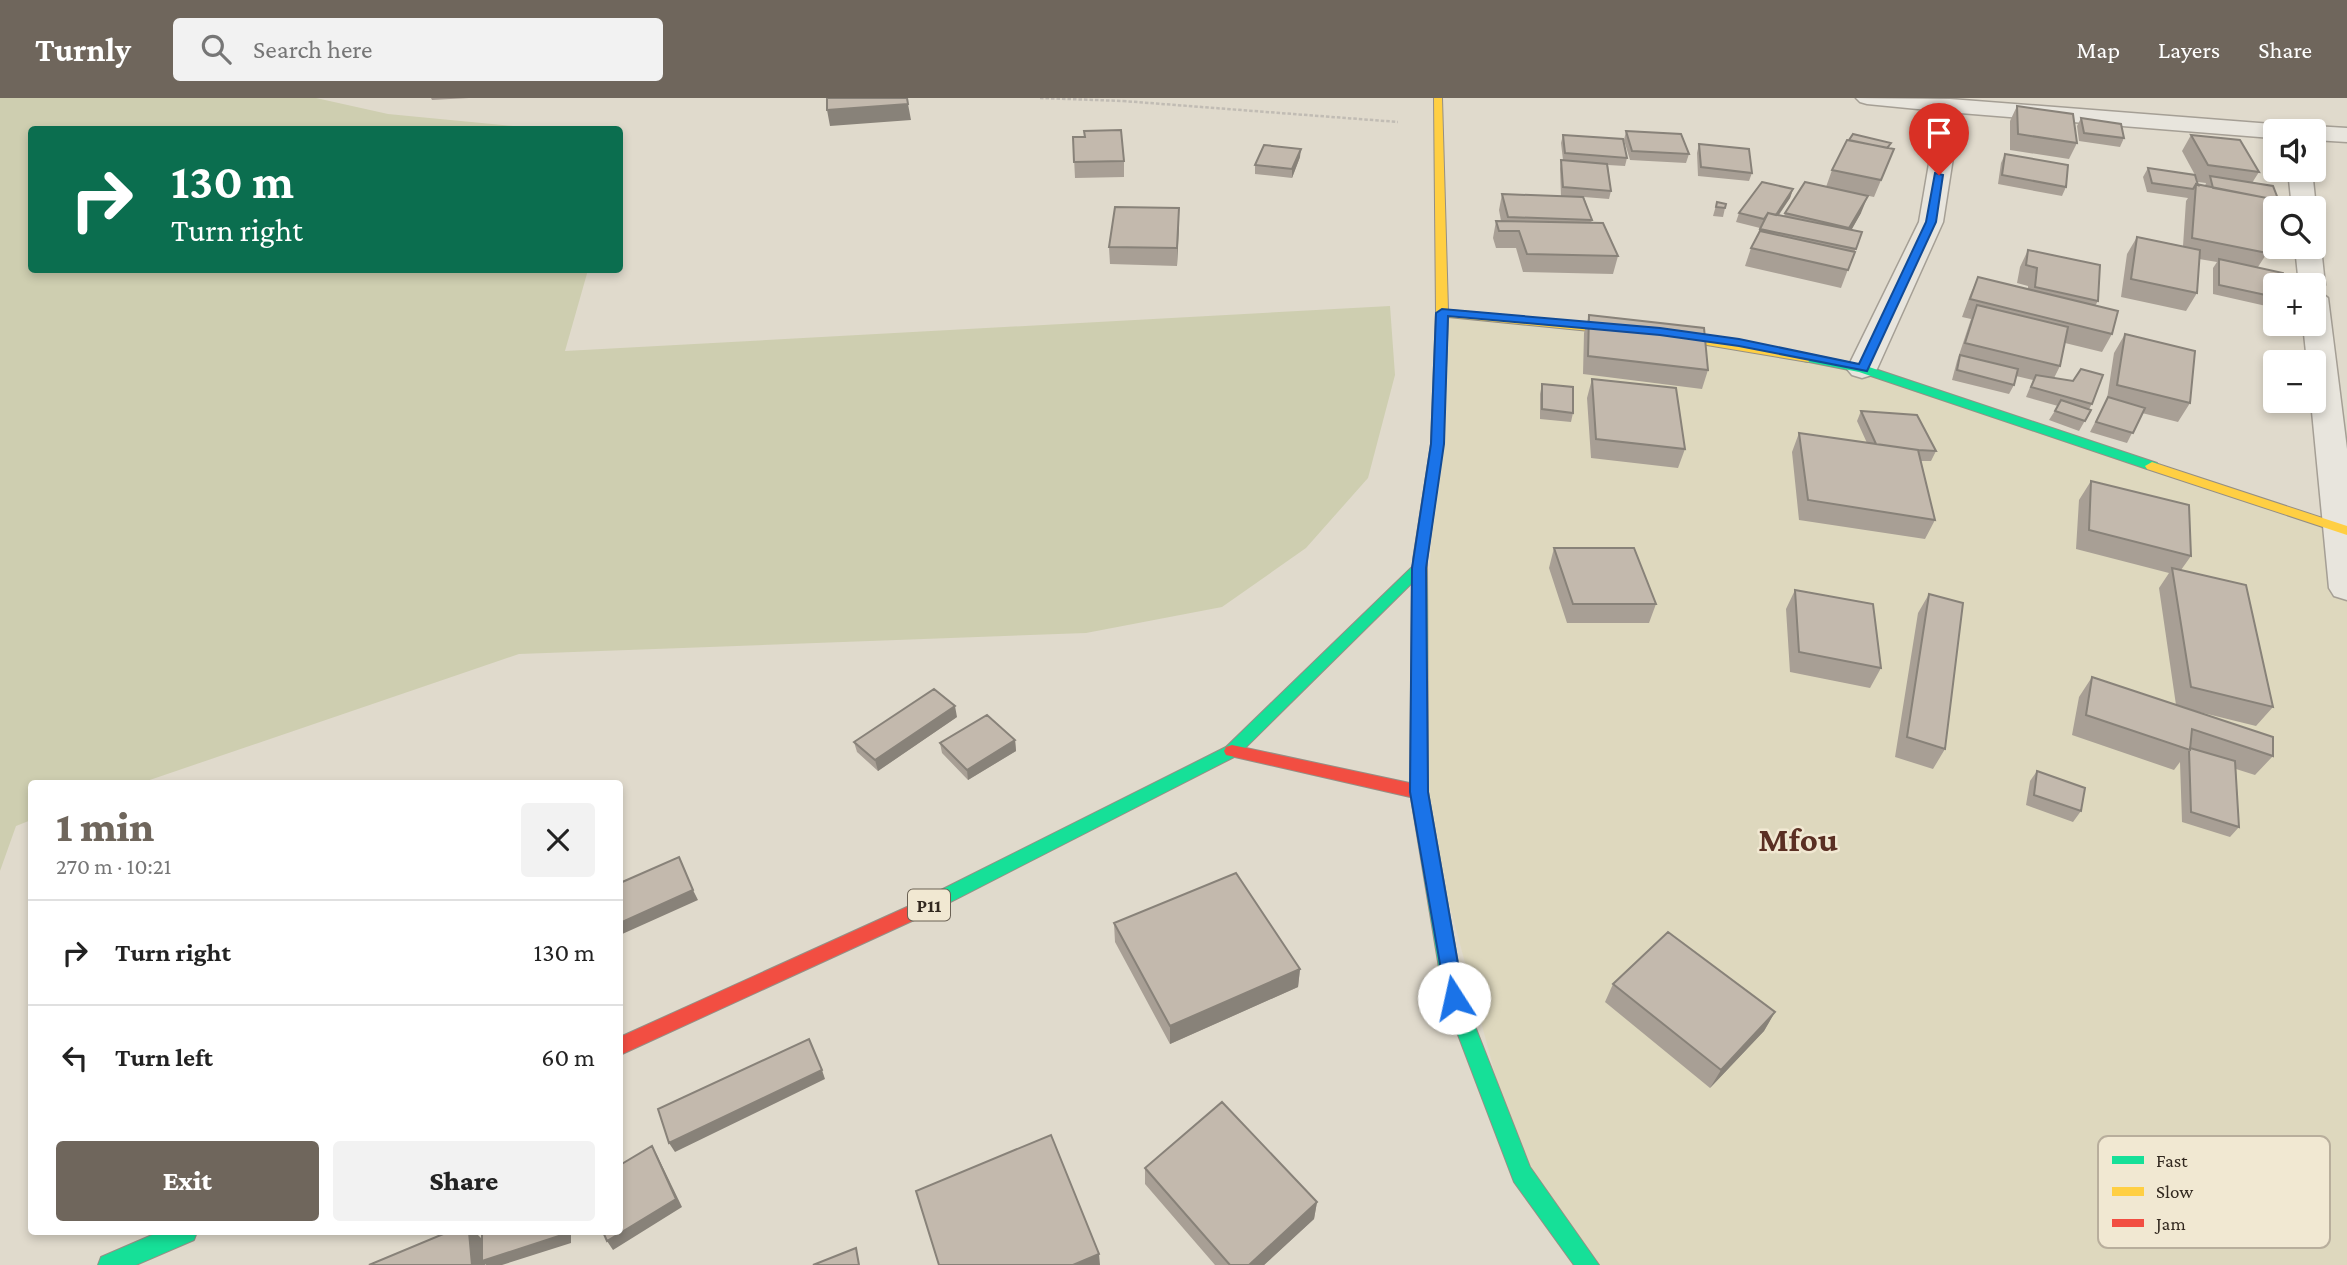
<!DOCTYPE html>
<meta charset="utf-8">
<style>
:root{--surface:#fff;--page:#f2f2f2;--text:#222;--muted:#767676;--line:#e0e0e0;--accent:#6f665c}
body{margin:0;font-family:"Crimson Pro",serif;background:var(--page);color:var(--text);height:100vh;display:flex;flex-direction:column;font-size:26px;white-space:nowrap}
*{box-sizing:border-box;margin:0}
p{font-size:23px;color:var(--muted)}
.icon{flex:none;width:38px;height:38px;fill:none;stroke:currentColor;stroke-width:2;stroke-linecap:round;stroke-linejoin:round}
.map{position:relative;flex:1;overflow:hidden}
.side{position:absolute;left:28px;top:682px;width:595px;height:455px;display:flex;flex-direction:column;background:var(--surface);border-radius:7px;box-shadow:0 4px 10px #0003}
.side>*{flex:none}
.top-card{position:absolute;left:28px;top:28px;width:595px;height:147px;border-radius:7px;box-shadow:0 4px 10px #0003;background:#0b6e4f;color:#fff;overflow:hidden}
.tools{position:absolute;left:2263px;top:21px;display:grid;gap:14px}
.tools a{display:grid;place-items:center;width:63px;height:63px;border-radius:7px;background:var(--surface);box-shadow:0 4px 10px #0003;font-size:35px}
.pin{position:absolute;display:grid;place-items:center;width:60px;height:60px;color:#fff;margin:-72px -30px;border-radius:50% 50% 50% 0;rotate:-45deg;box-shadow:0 0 7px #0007}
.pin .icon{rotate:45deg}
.me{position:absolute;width:77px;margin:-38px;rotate:350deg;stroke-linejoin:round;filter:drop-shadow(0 0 5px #0008)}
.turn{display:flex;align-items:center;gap:24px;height:147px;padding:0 28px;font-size:32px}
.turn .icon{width:91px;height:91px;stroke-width:2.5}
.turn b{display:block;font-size:49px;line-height:60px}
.round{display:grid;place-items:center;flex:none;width:74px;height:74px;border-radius:7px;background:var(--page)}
.overview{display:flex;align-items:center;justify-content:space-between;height:119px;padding:0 28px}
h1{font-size:42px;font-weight:800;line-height:52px;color:var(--accent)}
.primary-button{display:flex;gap:14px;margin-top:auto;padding:14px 28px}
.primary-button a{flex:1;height:80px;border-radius:7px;background:var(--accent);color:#fff;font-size:28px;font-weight:800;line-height:80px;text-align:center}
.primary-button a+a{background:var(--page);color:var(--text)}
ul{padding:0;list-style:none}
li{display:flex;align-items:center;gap:21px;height:105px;padding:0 28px;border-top:2px solid var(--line)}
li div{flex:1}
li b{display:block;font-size:26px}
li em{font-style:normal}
header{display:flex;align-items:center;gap:42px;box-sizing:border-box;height:98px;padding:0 35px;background:var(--accent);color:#fff}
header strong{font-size:33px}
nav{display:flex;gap:38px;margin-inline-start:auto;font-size:24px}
.search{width:490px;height:63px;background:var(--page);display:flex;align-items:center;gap:18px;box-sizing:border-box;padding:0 24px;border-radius:7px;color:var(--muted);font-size:26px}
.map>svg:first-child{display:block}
.farmland{fill:#ded8be}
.green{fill:#ceceb0}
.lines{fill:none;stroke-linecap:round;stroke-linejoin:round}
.street-casing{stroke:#a59f95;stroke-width:3}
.fast-casing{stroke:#958f85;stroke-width:2}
.slow-casing{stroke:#958f85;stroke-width:2}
.jam-casing{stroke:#958f85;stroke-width:2}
.path{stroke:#c1bcb4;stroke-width:2.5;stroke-dasharray:3.5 2;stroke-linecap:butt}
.street{fill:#e8e5dd;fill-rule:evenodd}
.fast{fill:#16e098;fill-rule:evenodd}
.slow{fill:#ffcf43;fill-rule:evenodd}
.jam{fill:#f24e42;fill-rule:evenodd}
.wall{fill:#a89f95;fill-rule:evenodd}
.shaded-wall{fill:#888279}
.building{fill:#c3b9ad;stroke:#888279;stroke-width:2}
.route{fill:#1a73e8;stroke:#114b97;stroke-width:2}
.labels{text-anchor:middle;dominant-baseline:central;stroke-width:5;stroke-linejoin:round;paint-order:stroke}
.shield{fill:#f1e8d2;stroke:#6b6255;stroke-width:2}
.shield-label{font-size:19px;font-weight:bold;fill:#32281f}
.town-label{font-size:35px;font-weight:bold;fill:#5a2f23;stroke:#f1e8d2}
.key{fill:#f1e8d2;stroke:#b8ae9c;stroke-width:2}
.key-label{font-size:19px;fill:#32281f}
</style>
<header>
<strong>Turnly</strong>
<div class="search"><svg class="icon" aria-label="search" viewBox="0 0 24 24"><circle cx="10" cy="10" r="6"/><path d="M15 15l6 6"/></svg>Search here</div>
<nav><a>Map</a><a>Layers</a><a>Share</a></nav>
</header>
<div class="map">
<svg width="2347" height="1167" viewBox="0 0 2347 1167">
<rect width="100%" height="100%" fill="#e0dacc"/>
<path class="farmland" d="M1442 215 1660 234 1862 271 2339 431 2347 490V1167H1588L1522 1076 1419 694Z"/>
<path class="green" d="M0 0H316L388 16 543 31 32 32V172H588L565 253 1390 208 1395 277 1368 380 1306 450 1222 509 1086 535 519 556 138 686H32L31 722 16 728 0 773Z"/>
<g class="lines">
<g class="street-casing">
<path id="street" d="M1856 0 1950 1 2272 26 2280 28 2283 33H2275V39L2272 40 1960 15 1943 124 1877 271 1872 277 1862 280 1852 277 1847 271 1919 124 1938 13 1867 6 1860 4Z
M2314 28 2347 30V44L2314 42V33H2304Z
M2288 72H2312L2316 110 2314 114V110H2292Z
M2314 143 2321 149 2325 187 2319 193 2328 200 2347 351V502L2334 498 2329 490 2311 303H2314V264H2307L2303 226H2314V187H2299L2295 149H2314Z"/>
</g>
<g class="fast-casing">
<path id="fast" d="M1808 256 1866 268 2157 365 2159 368 2157 371H2147L1859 274 1804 263V257Z
M1420 457 1427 462 1428 694 1464 900 1530 1069 1599 1167H1574L1514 1084 1444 900 1410 694 1412 485 1238 657 925 817 918 820 911 817 909 812 911 807 1226 649 1412 469 1415 459Z
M159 1134H197L194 1142 136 1167H98L101 1159Z"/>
</g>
<g class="slow-casing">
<path id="slow" d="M1434 0H1442L1448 212C1568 223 1689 233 1808 256L1814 260 1808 264 1671 241 1448 219 1443 346 1427 462 1420 467 1413 462 1431 346 1436 215Z
M2152 364 2347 428V437L2147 371 2145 368Z"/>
</g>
<g class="jam-casing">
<path id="jam" d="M1232 647 1419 687 1425 689 1428 694 1425 699 1419 701 1226 657 1224 653 1226 649Z
M918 804 925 807 927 812 925 817 620 957V939Z"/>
</g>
<path class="path" d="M1040 0 1123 3
M1123 3 1398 24"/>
<use href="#street" class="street"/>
<use href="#fast" class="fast"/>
<use href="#slow" class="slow"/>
<use href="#jam" class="jam"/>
</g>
<path class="wall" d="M431 0H469L432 2Z
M2017 8 2077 45 2069 61 2010 52V23Z
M2081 20 2124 40 2120 49 2079 43 2077 28Z
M1626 33 1689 56 1686 65 1630 62 1624 42Z
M1563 37 1627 60 1625 68 1608 67 1611 93 1609 101 1584 99 1592 122 1591 125 1618 158 1613 176 1523 174 1516 150H1496L1493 140 1496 123H1501L1499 112 1502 96 1561 98 1560 71 1561 62H1563L1561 45Z
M2191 37 2259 74 2252 85 2280 106 2278 110H2275V115L2267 114V155L2258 169 2275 187V210L2213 196V170L2217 164 2199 161 2197 195 2186 213 2121 199 2127 156 2137 139 2183 148 2186 103 2188 100 2147 94 2143 79 2148 70 2195 77 2182 53ZM2196 79 2198 84 2206 85 2205 88 2198 87Z
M1073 39 1124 63V79L1075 80Z
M1891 45 1889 50 1894 51 1874 99 1826 89 1832 72Z
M1699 46 1752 75 1749 83 1698 78 1697 55Z
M2005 56 2066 89 2062 98 1998 86 2001 65Z
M1300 59 1292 80 1255 76V67Z
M1793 91 1790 100 1779 117 1784 118 1785 115H1861L1851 132 1862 134 1841 190 1745 168 1751 150 1757 139 1760 130 1736 124 1739 115Z
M1717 104 1725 110 1723 119 1713 118Z
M1179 110 1177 168 1110 166 1109 149Z
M2028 152 2098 203 2095 208 2112 236 2102 254 2065 245 2060 268 2054 280 2092 306 2089 311 2091 312 2079 333 2049 322 2058 308 2026 299 2033 282 2016 278 2014 287 2009 296 1952 282 1957 263 1971 221 1962 219 1970 197 1978 179 2028 191V188L2017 185 2020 169Z
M1589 217 1708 272 1702 291 1583 276 1584 235Z
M2125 236 2190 305 2178 324 2142 315 2127 345 2090 334 2107 301 2114 255Z
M1592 281 1685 351 1678 370 1591 360 1587 300Z
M1542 286 1573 315 1571 324 1540 321V296Z
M1861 313 1936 353 1931 363H1921L1935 422 1925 441 1799 422 1792 354 1799 335 1867 345 1857 323Z
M2091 383 2191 458 2181 472 2273 609 2256 628 2191 612 2273 658 2255 677 2236 671 2239 729 2230 739 2182 724 2180 664 2174 672 2072 637 2079 599 2092 579 2176 607 2159 490 2169 475 2076 451 2079 402Z
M1554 450 1656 506 1649 525H1567L1549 470Z
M1795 492 1881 570 1870 590 1790 574 1786 511Z
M1929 496 1945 651 1933 671 1895 659 1918 515Z
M957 619 878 673 857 654 854 644Z
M1015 642 1016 653 968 682 942 655 940 645Z
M2037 673 2081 713 2073 724 2026 707 2030 683Z
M1114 825 1300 871 1298 889 1170 946 1115 844Z
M1613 886 1775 914 1764 933 1710 990 1605 904Z
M1145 1070 1317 1104 1314 1121 1264 1167H1215L1145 1086Z"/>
<path class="shaded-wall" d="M908 6 911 22 830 28 827 12Z
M1301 51 1300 59 1292 80V71Z
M1793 91 1790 100 1768 132 1772 123Z
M1868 98 1861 115 1843 147 1849 130Z
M1179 110V127L1177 168V150Z
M955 608 957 619 878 673 875 662Z
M1015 642 1016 653 968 682 967 672Z
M693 792 698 802 620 837V825Z
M1300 871 1298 889 1170 946V928Z
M1775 914 1764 933 1710 990 1721 972Z
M822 972 825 981 675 1054 669 1045Z
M652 1048 657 1057 682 1109 613 1152 607 1143Z
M1317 1104 1314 1121 1264 1167H1249Z
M469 1134H475L483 1142 571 1134V1145L502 1167H486L485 1166V1167H472Z
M1099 1156 1100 1167H1073Z"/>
<path class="building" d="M827 0H907L908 6 827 12Z
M2017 8 2073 16 2077 45 2018 36Z
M2081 20 2121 26 2124 40 2084 35Z
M1121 32 1124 63 1074 64 1073 39H1085L1084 33Z
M1626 33 1681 36 1689 56 1632 53Z
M1853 36 1891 45 1887 50 1849 42Z
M1563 37 1623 41 1627 60 1565 55Z
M2191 37 2240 42 2259 74 2208 67Z
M1847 42 1894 51 1881 82 1832 72Z
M1699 46 1749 51 1752 75 1701 69Z
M1264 47 1301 51 1292 71 1255 67Z
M2005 56 2068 67 2066 89 2002 77Z
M1561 62 1607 66 1611 93 1563 89Z
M2148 70 2195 77 2198 87 2196 86 2193 91 2152 85Z
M2210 78 2273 88 2280 106 2267 104V100L2213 90Z
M1762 84 1793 91 1776 117 1768 115 1764 121 1739 115Z
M1805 84 1868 98 1849 130 1785 115Z
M2196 86 2267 100V155L2192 140Z
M1502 96 1583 99 1592 122 1508 119Z
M1717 104 1726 106 1725 110 1716 109Z
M1115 109 1179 110 1177 150 1109 149Z
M1768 115 1862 134 1856 151 1760 131Z
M1496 123 1603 125 1618 158 1527 156 1519 133H1499Z
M1760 133 1855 154 1848 172 1751 150Z
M2137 139 2200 152 2197 195 2131 181Z
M2028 152 2100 167 2098 203 2035 189 2037 170 2026 167Z
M2219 161 2283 175 2284 187H2275V199L2219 187Z
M1978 179 2118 213 2112 236 1970 201Z
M1977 207 2068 229 2060 268 1965 245Z
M1589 217 1704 230 1708 272 1588 258Z
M2125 236 2195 253 2190 305 2117 287Z
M1960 257 2018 271 2014 287 1957 272Z
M2081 271 2103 277 2092 306 2031 289 2036 277 2073 283Z
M1592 281 1676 290 1685 351 1596 341Z
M1542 286 1573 289V315L1542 311Z
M2108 299 2145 310 2133 335 2096 324Z
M2061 302 2091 312 2085 323 2055 313Z
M1861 313 1917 317 1936 353 1918 352 1876 346Z
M1799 335 1918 352 1935 422 1808 402Z
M2091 383 2189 407 2191 458 2089 432Z
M1554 450H1634L1656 506H1573Z
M2172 470 2246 487 2273 609 2191 589Z
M1795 492 1873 506 1881 570 1799 554Z
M1929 496 1963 505 1945 651 1907 639Z
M2092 579 2273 639V658L2192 631 2190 652 2086 617Z
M934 591 955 608 875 662 854 644Z
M987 617 1015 642 967 672 940 645Z
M2190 650 2235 663 2239 729 2191 714 2189 652H2190Z
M2037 673 2085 690 2081 713 2034 697Z
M679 759 693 792 620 825V785Z
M1236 775 1300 871 1170 928 1114 825Z
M1668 834 1775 914 1721 972 1613 886Z
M809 941 822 972 669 1045 658 1011Z
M1222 1004 1317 1104 1249 1167H1230L1145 1070Z
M1051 1037 1099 1156 1073 1167H939L916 1093Z
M652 1048 676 1101 607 1143 603 1134H620V1067Z
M448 1134H469L472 1167H369Z
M482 1134H564L565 1136 482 1163Z
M856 1150 859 1167H813Z"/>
<path class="route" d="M1935 75 1943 77 1936 124 1867 273 1739 248 1660 237 1448 218 1444 346 1426 470 1428 694 1464 900 1461 906 1454 909 1447 906 1410 694 1412 470 1431 346 1436 215 1442 211 1660 230 1739 241 1859 266 1926 124Z"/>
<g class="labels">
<rect class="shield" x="908" y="791.5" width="42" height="31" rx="5"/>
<g class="shield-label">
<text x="929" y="807">P11</text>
</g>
<g class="town-label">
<text x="1798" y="741">Mfou</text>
</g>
</g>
<rect x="2098" y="1038" width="232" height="112" rx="10" class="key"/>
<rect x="2112" y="1058" width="32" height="8" fill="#16e098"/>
<rect x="2112" y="1089" width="32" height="9" fill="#ffcf43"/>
<rect x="2112" y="1121" width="32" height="8" fill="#f24e42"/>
<g class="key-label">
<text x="2156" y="1069">Fast</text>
<text x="2156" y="1100">Slow</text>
<text x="2156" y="1132">Jam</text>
</g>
</svg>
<div class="tools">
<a><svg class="icon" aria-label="sound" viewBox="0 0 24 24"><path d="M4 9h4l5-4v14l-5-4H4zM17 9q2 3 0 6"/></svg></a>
<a><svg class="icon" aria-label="search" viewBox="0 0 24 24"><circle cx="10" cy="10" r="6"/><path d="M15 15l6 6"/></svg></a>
<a>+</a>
<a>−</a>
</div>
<div class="pin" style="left:1939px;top:77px;background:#d93025"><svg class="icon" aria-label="arrive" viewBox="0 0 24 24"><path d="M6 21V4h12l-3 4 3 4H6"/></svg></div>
<svg class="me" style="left:1454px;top:900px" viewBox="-20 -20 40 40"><circle r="19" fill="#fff"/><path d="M0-13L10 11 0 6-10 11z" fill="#1a73e8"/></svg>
<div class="top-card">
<div class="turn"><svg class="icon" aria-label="right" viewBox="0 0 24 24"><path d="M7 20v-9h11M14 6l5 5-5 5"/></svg><div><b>130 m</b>Turn right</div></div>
</div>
<section class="side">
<div class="overview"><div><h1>1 min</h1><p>270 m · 10:21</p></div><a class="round"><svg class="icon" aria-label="close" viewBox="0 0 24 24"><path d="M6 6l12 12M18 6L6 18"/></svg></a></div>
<ul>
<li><svg class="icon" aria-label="right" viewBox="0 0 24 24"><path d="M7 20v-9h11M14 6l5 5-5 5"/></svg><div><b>Turn right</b></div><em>130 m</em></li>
<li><svg class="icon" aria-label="left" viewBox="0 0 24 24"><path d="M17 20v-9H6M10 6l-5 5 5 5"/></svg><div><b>Turn left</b></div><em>60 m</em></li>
</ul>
<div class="primary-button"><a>Exit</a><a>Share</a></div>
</section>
</div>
